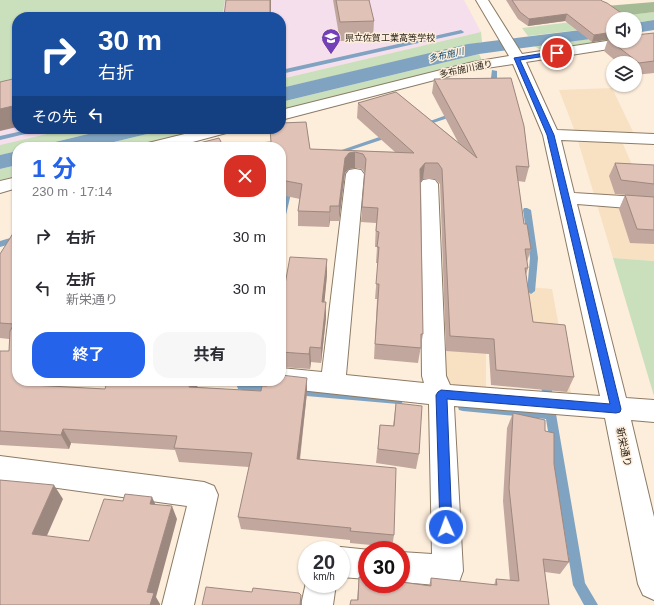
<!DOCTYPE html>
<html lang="ja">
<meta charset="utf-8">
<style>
:root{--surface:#fff;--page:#f7f7f7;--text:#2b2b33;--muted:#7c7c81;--accent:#2563eb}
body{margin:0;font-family:Helvetica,"Noto Sans JP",sans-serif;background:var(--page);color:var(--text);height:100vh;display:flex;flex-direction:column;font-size:15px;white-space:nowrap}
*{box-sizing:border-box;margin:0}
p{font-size:13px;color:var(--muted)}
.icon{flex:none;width:22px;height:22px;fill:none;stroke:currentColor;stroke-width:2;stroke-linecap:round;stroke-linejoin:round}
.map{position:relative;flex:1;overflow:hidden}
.drawer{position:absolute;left:12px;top:142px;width:274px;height:244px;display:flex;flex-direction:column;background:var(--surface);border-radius:16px;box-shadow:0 1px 3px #0004}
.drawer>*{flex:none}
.top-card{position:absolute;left:12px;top:12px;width:274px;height:122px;border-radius:16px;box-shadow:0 1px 3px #0004;background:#1a4fa0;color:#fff;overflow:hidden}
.controls{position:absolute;left:606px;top:12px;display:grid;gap:8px}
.controls a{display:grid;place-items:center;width:36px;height:36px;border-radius:50%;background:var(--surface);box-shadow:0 1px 3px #0004;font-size:20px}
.speed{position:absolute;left:298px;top:541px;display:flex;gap:8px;font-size:20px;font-weight:700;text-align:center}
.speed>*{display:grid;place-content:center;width:52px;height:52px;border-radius:50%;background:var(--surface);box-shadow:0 1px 3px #0004;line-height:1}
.speed small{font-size:10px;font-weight:400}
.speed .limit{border:6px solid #d22;background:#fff;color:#111}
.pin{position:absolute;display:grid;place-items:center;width:34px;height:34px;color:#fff;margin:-17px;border:2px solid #fff;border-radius:50%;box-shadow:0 1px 4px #0007}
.me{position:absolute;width:44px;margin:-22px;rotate:358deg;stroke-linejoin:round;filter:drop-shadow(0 0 3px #0008)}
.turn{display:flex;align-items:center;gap:14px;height:84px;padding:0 20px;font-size:18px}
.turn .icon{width:52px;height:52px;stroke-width:2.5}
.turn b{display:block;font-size:28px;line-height:34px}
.then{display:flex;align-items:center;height:38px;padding:0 20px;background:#0003;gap:8px;font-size:15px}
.round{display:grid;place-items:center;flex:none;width:42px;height:42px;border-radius:16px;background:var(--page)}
.summary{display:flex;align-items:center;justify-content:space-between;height:68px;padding:0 20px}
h1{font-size:24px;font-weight:700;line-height:30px;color:var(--accent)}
.cta{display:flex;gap:8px;margin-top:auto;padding:8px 20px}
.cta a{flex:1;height:46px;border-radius:16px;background:var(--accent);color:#fff;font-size:16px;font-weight:700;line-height:46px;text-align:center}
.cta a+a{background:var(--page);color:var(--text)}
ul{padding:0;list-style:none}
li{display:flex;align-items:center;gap:12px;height:52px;padding:0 20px}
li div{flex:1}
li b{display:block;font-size:15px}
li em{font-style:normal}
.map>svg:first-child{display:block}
.built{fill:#f8e0c2}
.education{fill:#f5dfed}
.green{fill:#cadfbc}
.forest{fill:#a5bb96}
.water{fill:#7fa3c0}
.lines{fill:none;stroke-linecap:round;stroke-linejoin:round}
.stream{fill:#7fa3c0;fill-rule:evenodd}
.minor-casing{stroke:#8c7b65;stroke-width:2}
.minor{fill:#fff;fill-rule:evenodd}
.wall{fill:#c1a79d}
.shaded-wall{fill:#9d8880}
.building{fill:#e0c2b7;stroke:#9d8880}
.route{fill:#2563eb;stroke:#184099}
.labels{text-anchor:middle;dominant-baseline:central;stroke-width:3;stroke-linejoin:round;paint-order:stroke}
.far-poi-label{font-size:9px;fill:#2b241b;stroke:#fdeddb;text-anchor:start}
.far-water-label{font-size:9px;font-style:italic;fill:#104e75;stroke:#fdeddb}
.far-street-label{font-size:9px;fill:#2b241b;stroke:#fdeddb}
.street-label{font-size:10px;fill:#2b241b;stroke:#fdeddb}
</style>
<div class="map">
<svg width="654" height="605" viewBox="0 0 654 605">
<rect width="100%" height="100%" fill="#fdeddb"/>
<path class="built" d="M612 88 635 136 619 135 651 208 654 209V261L613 258 576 134 559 90Z
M438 280 552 289 572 398 548 396 542 356 486 354V388L447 384 439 377Z"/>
<path class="education" d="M0 0H464L481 32 281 79V17H17V129H68L0 145Z"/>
<path class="green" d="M0 0H225L222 17H17V96L0 100Z
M654 12V20L635 23V19H613V26L528 36 522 28Z
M481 32 482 42 281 88V79Z
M613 36V41H615L541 50 534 46Z
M479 54 482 60 281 110V102Z
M68 129H109L34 147H17V151L0 155V145Z
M168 129H203L131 147H93Z
M17 165V176L0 180V169Z
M613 258 654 261V396Z"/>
<path class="forest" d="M654 2V12L622 16 606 6Z"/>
<path class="water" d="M654 20V30L635 33V23Z
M613 26V36L479 54 281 102V88L468 44Z
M109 129H168L93 147H34Z
M17 151V165L0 169V155Z"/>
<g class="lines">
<path class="stream" d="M461 30 464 32 463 33 281 74V70Z
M492 70 497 71V79L487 86H483V84L491 78Z
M455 112 457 113V115L424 126 422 127 419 125Z
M31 129H43L42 130 0 140V136Z
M391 133 394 135 393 136 336 155H332L330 154Z
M286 183H289L293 185 285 219 281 222V203Z
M524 208H527L531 210 538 258 535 291 531 294 527 291 530 258 523 210Z
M17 236V242L0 247V241Z
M545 375 549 376 550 379 585 583 598 605H584L573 585 546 419 463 411 459 410 458 407 459 404 463 403 545 410 540 379 541 376Z
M242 382 273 385 277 386 278 389 277 392 273 393 242 390 238 389 237 386 238 383Z
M295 387 398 396 402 397 403 400 402 403 398 404 295 395 291 394 290 391 291 388Z"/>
<g class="minor-casing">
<path id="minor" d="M476 0H488L522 54 613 40 635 41V37L654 34V42L526 62 557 130 654 134V144L561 140 574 193 654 198V210L577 204 626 398 654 400V422L631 420 654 517V600L643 595 638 584 605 418 454 406 463 571 459 582 448 586 401 582V552L432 554 429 404 281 388 272 385 270 381H281V368L322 372 346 174 349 170 355 169 361 170 364 174 346 375 424 383 422 376 420 184 423 180 429 179 435 180 438 184 446 376 450 385 600 396 543 135 513 64 473 70 281 120V110L473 62 509 56Z
M205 129H232L230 132 174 147H146L148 143Z
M17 177V188L0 193V181Z
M0 456 204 482 214 486 218 495 194 605H162L187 506 0 480Z
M341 547 370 550H367V579L341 577V550H333Z
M307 578V584H336L333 605H301Z"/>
</g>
<use href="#minor" class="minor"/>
</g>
<path class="wall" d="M226 0 271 17H224Z
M333 0H369L374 21 373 40 340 41Z
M506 0H601L613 19V41H635V22L642 28 640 35 654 33V73L635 75V63H618L604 51 608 39 592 42 565 21 528 26 518 19Z
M511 78 524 126 529 167 525 182 518 181 524 224H527L531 249 527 262 528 268 526 275 533 322 565 325 574 377 567 392 491 385 489 354 446 351 440 184 435 179H423L421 181 423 334 418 363 374 359 377 299H375L378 263H376L377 247H375L376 223 361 222 365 173 362 169 355 168 349 169 345 173 339 221H330L329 227 298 226V211L300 199 281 195V147H184L219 138 223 146 271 142 270 129H281V123L306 122 310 149 395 152 357 118 358 103 396 92 458 142 432 93 434 79Z
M615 163 654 165V244L630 243 619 209 625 195H628L615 194 609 176Z
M0 254 46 386 105 389 159 385 261 391 307 392 300 460 394 535 392 547 350 543V540L241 529 238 517 249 467 179 462 175 450 71 443 69 449 0 445V351H9V339L0 338Z
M327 275 324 302H326V318L321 363 311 362 310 369 281 367V306Z
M396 403 419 454 416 469 376 463 380 425 393 426Z
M513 413 545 431 554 464 569 562 560 574 545 572 549 605 357 600 359 577 429 586 431 578 494 585 496 579 510 581 503 501 507 428Z"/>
<path class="shaded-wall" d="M270 0H271V17H270Z
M567 14 565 21 528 26 529 19Z
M642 28 640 35 635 36 636 29Z
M613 32V39L592 42 594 35Z
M17 105V127L0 131V109Z
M355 152V168L349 169 345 173 339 221V206L345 158 349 153Z
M425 163 423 179 418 184 420 169Z
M330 206V221L329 227 330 212Z
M327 259V275L323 318 322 302Z
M326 302V318L321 363V348Z
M310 347 311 362 310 369 309 354Z
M307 378V392L298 473 297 459Z
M33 381H48L39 400 31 385Z
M191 381H199L193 402 189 387Z
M63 429 71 443 69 449 61 435Z
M54 485 63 499 42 547 32 534Z
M152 497 158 510 150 504Z
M172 506 177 519 156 597 160 604V605H150L147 592Z
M301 595 302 605H300Z"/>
<path class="building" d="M226 0H270V17H241V15L224 16Z
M336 0H369L374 21 340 22Z
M512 0H601L602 1 607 3 630 19H613V32L594 35 567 14 529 19 520 12Z
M635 22 642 28 636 29V32H635Z
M654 33V61L639 63 608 39 613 38V41H635V35Z
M17 78V105L0 109V82Z
M511 78 524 126 529 167 516 166 524 224H527L531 249H525L528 268H525L533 322 565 325 574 377 496 370 494 339 450 336 442 169 438 163H425L420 169 423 334H421V348L375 344 379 284H376L379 247H377L379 232 376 231 378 208 362 207 366 159 363 154 355 152 349 153 345 158 339 206H330V212L298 211 302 184 281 180V147H184L219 138 223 146 271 142 270 129H281V123L306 122 310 149 414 153 358 103 396 92 477 158 434 79Z
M615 163 654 165V184L621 180Z
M625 195 654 197V230L637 229Z
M17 227V381H33L31 385 105 389 107 382 159 385 160 381H191L189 387 261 391 262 386H267L268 381H281V375L307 378 297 459 396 468 394 535 350 531 351 528 238 517 252 453 174 448 177 436 63 429 61 435 0 431V351H9L10 331 14 324 0 323V254Z
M290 257 327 259 322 302H326L321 348 310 347 309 354 281 352V306Z
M396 403 422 406 419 454 378 449 380 425 394 426Z
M513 413 545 420V431L554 433V464L569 562 543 559 549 605H350L351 600H358L359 577 367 578V584H401V582L431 586V578L497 585 496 579 519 581 509 488Z
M0 480 54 485 32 534 89 541 104 499 123 501 125 494 152 497 150 504 172 506 147 592 154 593 150 605H0Z
M206 587 252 592 253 588 299 593 301 595 300 605H202Z"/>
<path class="route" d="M557 51 559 54 520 60 554 135 621 409 620 412 616 413 447 399 452 527 451 531 446 533 442 531 440 527 436 395 438 392 441 390 610 404 547 135 514 58Z"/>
<defs>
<g id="school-pin" transform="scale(1)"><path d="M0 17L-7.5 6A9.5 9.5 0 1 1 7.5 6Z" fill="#7340b7" stroke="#fdeddb"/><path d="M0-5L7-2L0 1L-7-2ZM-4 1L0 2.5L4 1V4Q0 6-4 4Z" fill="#fff"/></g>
</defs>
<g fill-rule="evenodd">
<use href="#school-pin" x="331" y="38"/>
</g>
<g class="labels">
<g class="far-poi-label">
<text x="345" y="38">県立佐賀工業高等学校</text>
</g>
<g class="far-water-label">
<text transform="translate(446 55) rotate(-13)">多布施川</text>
</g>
<g class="far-street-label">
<text transform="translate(466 69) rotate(-12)">多布施川通り</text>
</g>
<g class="street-label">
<text transform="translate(624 447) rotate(78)">新栄通り</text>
</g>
</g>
</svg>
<div class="controls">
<a><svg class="icon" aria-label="sound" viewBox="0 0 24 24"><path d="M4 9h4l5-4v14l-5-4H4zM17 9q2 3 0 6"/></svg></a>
<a><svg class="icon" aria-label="layers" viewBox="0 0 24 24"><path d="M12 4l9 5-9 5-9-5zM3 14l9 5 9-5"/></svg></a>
</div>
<div class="speed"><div>20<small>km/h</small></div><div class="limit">30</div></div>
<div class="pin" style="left:557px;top:53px;background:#d93025"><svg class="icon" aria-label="arrive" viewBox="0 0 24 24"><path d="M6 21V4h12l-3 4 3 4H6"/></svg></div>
<svg class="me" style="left:446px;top:527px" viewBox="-20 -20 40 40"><circle r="17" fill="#2563eb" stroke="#fff" stroke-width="3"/><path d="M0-11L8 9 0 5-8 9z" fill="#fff"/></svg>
<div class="top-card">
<div class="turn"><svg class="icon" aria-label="right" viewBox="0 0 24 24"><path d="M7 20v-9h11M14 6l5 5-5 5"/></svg><div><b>30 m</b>右折</div></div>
<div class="then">その先<svg class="icon" aria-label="left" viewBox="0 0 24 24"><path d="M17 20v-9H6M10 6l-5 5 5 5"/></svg></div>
</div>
<section class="drawer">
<div class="summary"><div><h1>1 分</h1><p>230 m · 17:14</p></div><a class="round" style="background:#d93025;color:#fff"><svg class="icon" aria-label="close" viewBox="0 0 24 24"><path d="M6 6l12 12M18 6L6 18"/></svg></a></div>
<ul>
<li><svg class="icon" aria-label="right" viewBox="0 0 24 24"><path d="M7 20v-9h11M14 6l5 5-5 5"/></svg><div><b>右折</b></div><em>30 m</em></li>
<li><svg class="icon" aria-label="left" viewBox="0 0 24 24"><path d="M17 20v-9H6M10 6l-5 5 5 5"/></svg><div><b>左折</b><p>新栄通り</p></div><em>30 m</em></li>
</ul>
<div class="cta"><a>終了</a><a>共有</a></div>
</section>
</div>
